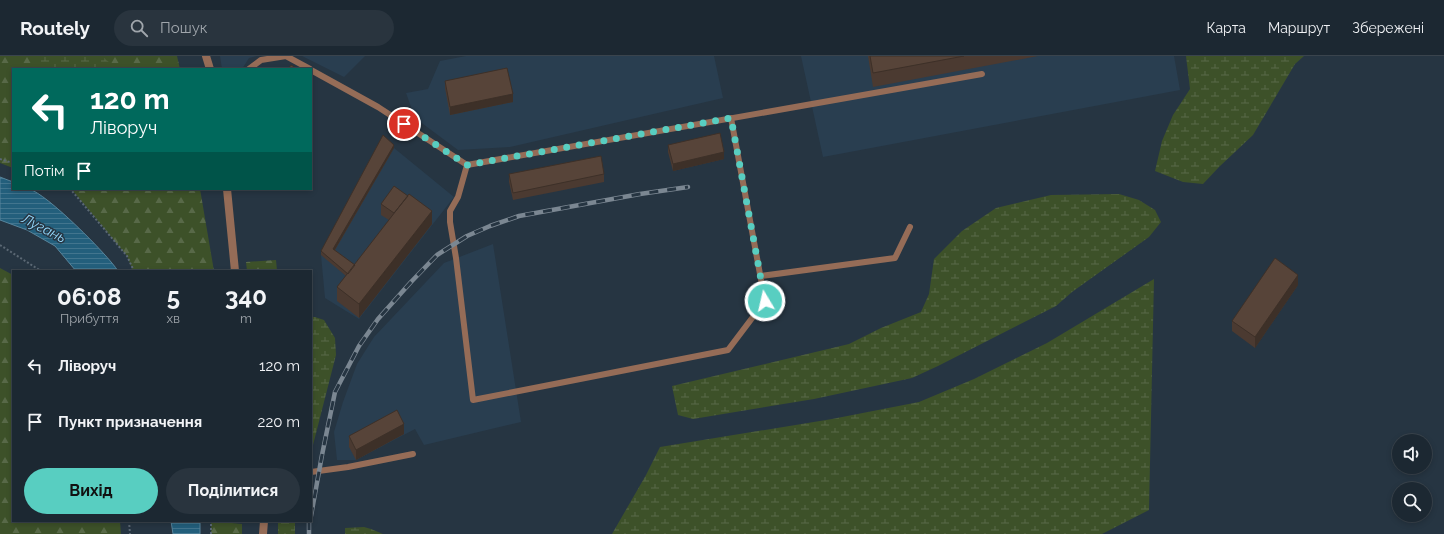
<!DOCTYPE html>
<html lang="uk">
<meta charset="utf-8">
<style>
:root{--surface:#1c2832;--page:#29343e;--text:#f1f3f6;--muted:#a0a6ac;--line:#3a444d;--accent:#58cec1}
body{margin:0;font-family:Raleway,sans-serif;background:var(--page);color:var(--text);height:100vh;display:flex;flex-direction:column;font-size:15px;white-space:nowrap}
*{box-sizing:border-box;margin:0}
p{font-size:13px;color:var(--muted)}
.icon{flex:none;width:22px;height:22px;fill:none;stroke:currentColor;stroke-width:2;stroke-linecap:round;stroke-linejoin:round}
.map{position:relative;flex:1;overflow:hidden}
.sheet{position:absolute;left:12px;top:214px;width:300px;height:252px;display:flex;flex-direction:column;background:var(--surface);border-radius:0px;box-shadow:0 2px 6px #0003,0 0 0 1px var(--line)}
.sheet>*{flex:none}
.guide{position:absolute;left:12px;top:12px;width:300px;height:122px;border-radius:0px;box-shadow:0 2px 6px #0003,0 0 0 1px var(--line);background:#00695c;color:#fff;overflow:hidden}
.controls{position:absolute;left:1392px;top:378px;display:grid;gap:8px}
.controls a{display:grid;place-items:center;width:40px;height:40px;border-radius:50%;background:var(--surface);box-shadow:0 2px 6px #0003,0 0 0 1px var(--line);font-size:20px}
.pin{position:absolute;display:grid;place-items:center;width:34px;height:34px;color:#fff;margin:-17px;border:2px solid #fff;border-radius:50%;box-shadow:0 1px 4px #0007}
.me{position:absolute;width:44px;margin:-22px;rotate:351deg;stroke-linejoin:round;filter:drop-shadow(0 0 3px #0008)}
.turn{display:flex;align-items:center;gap:14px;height:84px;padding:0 12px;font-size:18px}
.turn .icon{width:52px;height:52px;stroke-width:2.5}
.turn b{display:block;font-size:28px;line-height:34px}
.then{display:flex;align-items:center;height:38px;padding:0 12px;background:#0003;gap:8px;font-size:15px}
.eta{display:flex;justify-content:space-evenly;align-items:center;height:68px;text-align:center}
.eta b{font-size:24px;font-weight:700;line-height:28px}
.primary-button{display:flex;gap:8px;margin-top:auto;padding:8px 12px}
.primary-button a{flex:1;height:46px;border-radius:24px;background:var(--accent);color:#111;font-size:16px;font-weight:700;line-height:46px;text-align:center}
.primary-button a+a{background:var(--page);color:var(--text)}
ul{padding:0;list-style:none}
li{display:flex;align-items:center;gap:12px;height:56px;padding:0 12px}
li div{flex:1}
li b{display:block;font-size:15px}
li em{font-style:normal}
header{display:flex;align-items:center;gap:24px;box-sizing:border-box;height:56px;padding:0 20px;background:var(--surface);border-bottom:1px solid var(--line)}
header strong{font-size:19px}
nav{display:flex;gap:22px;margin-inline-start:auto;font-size:14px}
.search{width:280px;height:36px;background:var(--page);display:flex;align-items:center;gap:10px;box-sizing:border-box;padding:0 14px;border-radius:22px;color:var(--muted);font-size:15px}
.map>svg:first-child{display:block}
.built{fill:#293e50}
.forest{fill:url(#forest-firs)}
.wetland{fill:url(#wetland-marsh)}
.water{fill:url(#water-rules);stroke:#57849b}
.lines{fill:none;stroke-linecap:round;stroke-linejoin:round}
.path{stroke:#5b6874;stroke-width:2;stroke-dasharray:2 2;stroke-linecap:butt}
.service{stroke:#956c57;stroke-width:6}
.tertiary{stroke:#956c57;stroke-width:8}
.rail-casing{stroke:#7b8792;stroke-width:4.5}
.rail{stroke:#263542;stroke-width:3;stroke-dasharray:9;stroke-linecap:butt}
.wall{fill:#4b3a31}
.shaded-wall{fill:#3d3028}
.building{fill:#574439;stroke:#3d3028}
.route{stroke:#58cec1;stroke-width:7;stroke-dasharray:0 12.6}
.labels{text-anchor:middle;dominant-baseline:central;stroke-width:3;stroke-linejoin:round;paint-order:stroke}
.water-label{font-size:14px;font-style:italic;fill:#93d8fc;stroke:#263542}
</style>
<header>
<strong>Routely</strong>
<div class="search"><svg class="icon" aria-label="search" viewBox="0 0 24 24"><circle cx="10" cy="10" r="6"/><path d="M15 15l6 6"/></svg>Пошук</div>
<nav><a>Карта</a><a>Маршрут</a><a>Збережені</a></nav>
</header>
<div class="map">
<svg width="1444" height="478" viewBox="0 0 1444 478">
<defs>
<pattern id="forest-firs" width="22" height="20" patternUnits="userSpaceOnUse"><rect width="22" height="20" fill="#3d5129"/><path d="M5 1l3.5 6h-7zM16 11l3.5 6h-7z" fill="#586948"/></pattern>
<pattern id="wetland-marsh" width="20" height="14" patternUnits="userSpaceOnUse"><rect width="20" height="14" fill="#3d5129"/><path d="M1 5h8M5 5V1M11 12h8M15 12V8" fill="none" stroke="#586948"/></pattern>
<pattern id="water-rules" width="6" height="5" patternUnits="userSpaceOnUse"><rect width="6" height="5" fill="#235f7c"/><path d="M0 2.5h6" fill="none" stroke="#42758e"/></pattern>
</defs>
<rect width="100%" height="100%" fill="#263542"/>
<path class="built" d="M220 0H257L249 2 242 13H222Z
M302 0H365L344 21Z
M466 0H714L723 42 510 91 458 94 415 62 406 37 428 33 440 5Z
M801 0H1174L1180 34 823 101Z
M383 83 454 141 359 263 325 242 321 199Z
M493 188 521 366 424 389 415 373 356 404H337L334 376 343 346 357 308 374 281 444 207Z"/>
<path class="forest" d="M0 0H177L180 13H13V112L0 107Z
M67 133H200L214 215H133L127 200 73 135Z
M276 204 277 215H247L246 206Z
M0 212 13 219V465H120L121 478H0Z
M211 465 242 468V478H211Z"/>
<path class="wetland" d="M35 0H102L110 7V13H43Z
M1186 0H1304L1295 8 1253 79 1219 111 1203 128 1183 126 1155 115 1162 85 1173 59 1190 33Z
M1119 138 1139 144 1155 154 1161 166 1149 181 1072 236 1056 250 938 310 912 322 814 343 693 363 678 359 672 330 849 288 881 272 921 256 929 238 934 203 962 175 996 152 1051 139Z
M1154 223 1149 454 1102 478H612L646 419 660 391 832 363 919 346 974 323 1047 287Z
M311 261H315L324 264 335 282 336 299 313 389 311 388Z
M278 465H295V478H278Z
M364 471 371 473 383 478H345V472Z"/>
<path class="water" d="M0 121 13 126V133C18 133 24 132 29 133 46 137 108 199 118 215H76L55 190 27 174 0 164Z
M171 465H200V478H173Z"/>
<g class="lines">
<path class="path" d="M0 103 13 107
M69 133 72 135 127 200 134 215
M0 189 41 215
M129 465 130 478
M211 478V465"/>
<path class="service" d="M249 13 261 4 286 0 310 13
M311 14 378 51 467 109 982 18
M467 109 458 141 450 155V166L456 202 473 344 728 294 765 245 731 62
M761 220 895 202 910 171
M311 416 348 411 413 398"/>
<path class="tertiary" d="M206 0 210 13
M227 133 235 215
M263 478 264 465"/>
<g class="rail-casing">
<path id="rail" d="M311 460 322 399 335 336 359 290 378 263 411 226 437 199 467 180 490 170 519 160 640 138 688 131
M309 465V478"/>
</g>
<use href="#rail" class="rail"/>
</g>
<path class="wall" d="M868 0H1038L873 31Z
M445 25 513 46 450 59 445 32Z
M668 89 724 103 673 115 668 96Z
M394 92 335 194 355 209 389 164 381 159V148L432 168 359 262 337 245V231L346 220 321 199V195Z
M509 118H604V126L513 144 509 126Z
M1298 229 1255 292 1232 275V265Z
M404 378 356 404 349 391V380Z"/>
<path class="shaded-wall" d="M513 38V46L450 59V51Z
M394 89V92L333 197V193Z
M724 96V103L673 115V108Z
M432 155V168L359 262V248Z
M1298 219V229L1255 292V281Z
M404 368V378L356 404V394Z"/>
<path class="building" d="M870 0H964L873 17Z
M291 9 298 13H288Z
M507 12 513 38 450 51 445 25Z
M720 77 724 96 673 108 668 89Z
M383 79 394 89 333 193 355 209 348 218 321 195Z
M601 100 604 118 513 137 509 118Z
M394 130 408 140 394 157 381 148Z
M409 138 432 155 359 248 337 231Z
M1275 202 1298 219 1255 281 1232 265Z
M397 354 404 368 356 394 349 380Z"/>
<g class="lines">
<path class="route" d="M404 68 467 109 731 62 765 245"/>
</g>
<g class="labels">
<g class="water-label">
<text transform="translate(44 172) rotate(27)">Лугань</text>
</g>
</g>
</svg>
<div class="controls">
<a><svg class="icon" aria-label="sound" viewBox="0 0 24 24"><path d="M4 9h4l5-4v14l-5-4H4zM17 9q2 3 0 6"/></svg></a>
<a><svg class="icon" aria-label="search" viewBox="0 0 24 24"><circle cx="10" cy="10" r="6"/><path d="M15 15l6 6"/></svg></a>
</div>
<div class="pin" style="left:404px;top:68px;background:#d93025"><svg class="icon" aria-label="arrive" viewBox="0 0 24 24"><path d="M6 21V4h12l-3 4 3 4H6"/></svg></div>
<svg class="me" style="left:765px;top:245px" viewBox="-20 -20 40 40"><circle r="17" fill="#58cec1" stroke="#fff" stroke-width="3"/><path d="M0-11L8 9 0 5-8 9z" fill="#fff"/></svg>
<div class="guide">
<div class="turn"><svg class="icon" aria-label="left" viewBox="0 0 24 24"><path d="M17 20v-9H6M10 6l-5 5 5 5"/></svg><div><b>120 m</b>Ліворуч</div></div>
<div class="then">Потім<svg class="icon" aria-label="arrive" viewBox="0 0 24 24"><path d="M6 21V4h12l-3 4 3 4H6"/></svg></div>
</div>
<section class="sheet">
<div class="eta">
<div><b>06:08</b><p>Прибуття</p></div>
<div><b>5</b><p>хв</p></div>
<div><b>340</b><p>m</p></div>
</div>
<ul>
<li><svg class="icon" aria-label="left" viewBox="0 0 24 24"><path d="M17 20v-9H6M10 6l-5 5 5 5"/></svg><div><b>Ліворуч</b></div><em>120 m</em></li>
<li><svg class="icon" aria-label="arrive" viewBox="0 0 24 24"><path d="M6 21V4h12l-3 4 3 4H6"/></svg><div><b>Пункт призначення</b></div><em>220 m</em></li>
</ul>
<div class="primary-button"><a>Вихід</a><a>Поділитися</a></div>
</section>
</div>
